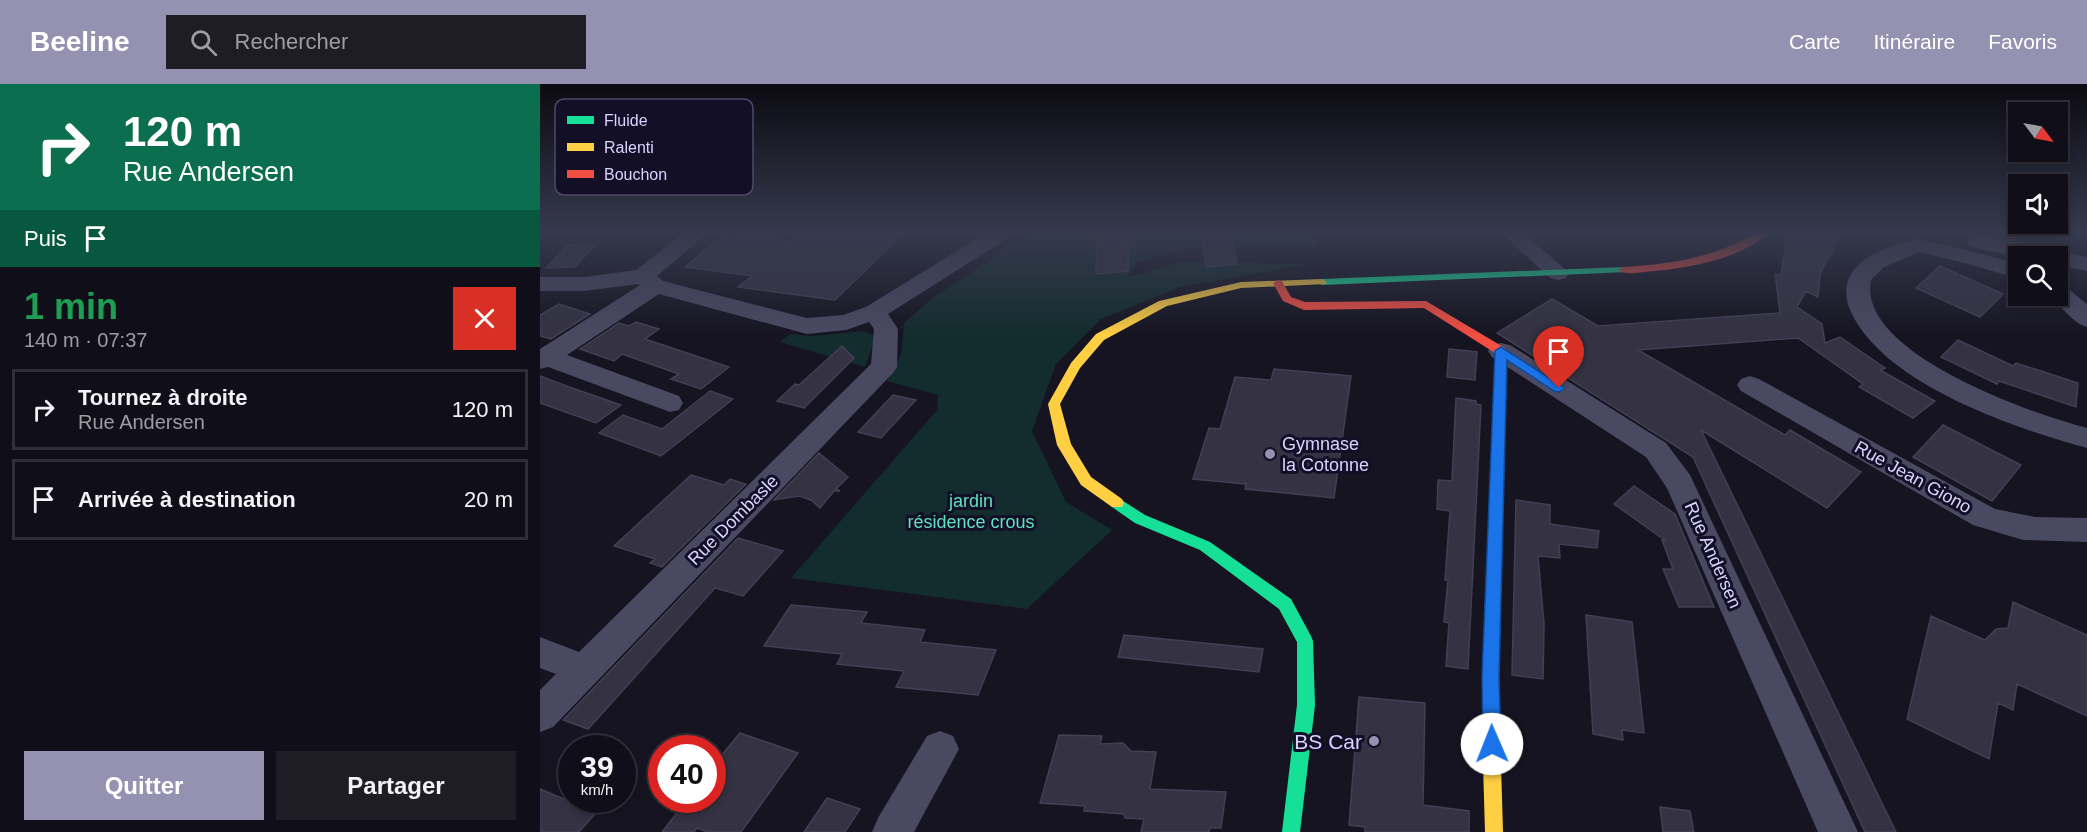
<!DOCTYPE html>
<html lang="fr">
<meta charset="utf-8">
<style>
:root{--surface:#100f19;--page:#1e1d26;--text:#f1f3f6;--muted:#9c9ca2;--line:#302f38;--accent:#9591b1}
body{margin:0;font-family:Arial,sans-serif;background:var(--page);color:var(--text);height:100vh;display:flex;flex-direction:column;font-size:22px;white-space:nowrap}
*{box-sizing:border-box;margin:0}
p{font-size:20px;color:var(--muted)}
.icon{flex:none;width:33px;height:33px;fill:none;stroke:currentColor;stroke-width:2;stroke-linecap:round;stroke-linejoin:round}
.map{position:relative;flex:1;overflow:hidden}
.details{display:flex;flex-direction:column;background:var(--surface);width:540px}
.details>*{flex:none}
.banner{background:#0b6e4f;color:#fff;overflow:hidden}
.needle{width:39px;rotate:122deg}
.tools{position:absolute;left:1468px;top:18px;display:grid;gap:12px}
.tools a{display:grid;place-items:center;width:60px;height:60px;border-radius:0px;background:var(--surface);box-shadow:0 3px 9px #0003,0 0 0 2px var(--line);font-size:30px}
.speed{position:absolute;left:18px;top:651px;display:flex;gap:12px;font-size:30px;font-weight:700;text-align:center}
.speed>*{display:grid;place-content:center;width:78px;height:78px;border-radius:50%;background:var(--surface);box-shadow:0 3px 9px #0003,0 0 0 2px var(--line);line-height:1}
.speed small{font-size:15px;font-weight:400}
.speed .limit{border:9px solid #d22;background:#fff;color:#111}
.pin{position:absolute;display:grid;place-items:center;width:51px;height:51px;color:#fff;margin:-62px -26px;border-radius:50% 50% 50% 0;rotate:-45deg;box-shadow:0 0 6px #0007}
.pin .icon{rotate:45deg}
.me{position:absolute;width:66px;margin:-33px;rotate:359deg;stroke-linejoin:round;filter:drop-shadow(0 0 4px #0008)}
.turn{display:flex;align-items:center;gap:21px;height:126px;padding:0 24px;font-size:27px}
.turn .icon{width:78px;height:78px;stroke-width:2.5}
.turn b{display:block;font-size:42px;line-height:51px}
.then{display:flex;align-items:center;height:57px;padding:0 24px;background:#0003;gap:12px;font-size:22px}
.round{display:grid;place-items:center;flex:none;width:63px;height:63px;border-radius:0px;background:var(--page)}
.head{display:flex;align-items:center;justify-content:space-between;height:102px;padding:0 24px}
h1{font-size:36px;font-weight:700;line-height:45px;color:#1e9e55}
.cta{display:flex;gap:12px;margin-top:auto;padding:12px 24px}
.cta a{flex:1;height:69px;border-radius:0px;background:var(--accent);color:#fff;font-size:24px;font-weight:700;line-height:69px;text-align:center}
.cta a+a{background:var(--page);color:var(--text)}
ul{padding:0;list-style:none}
li{display:flex;align-items:center;gap:18px;height:81px;margin:0 12px 9px;padding:0 12px;border:3px solid var(--line);border-radius:0px}
li div{flex:1}
li b{display:block;font-size:22px}
li em{font-style:normal}
header{display:flex;align-items:center;gap:36px;box-sizing:border-box;height:84px;padding:0 30px;background:var(--accent);color:#fff}
header strong{font-size:28px}
nav{display:flex;gap:33px;margin-inline-start:auto;font-size:21px}
.search{width:420px;height:54px;background:var(--page);display:flex;align-items:center;gap:15px;box-sizing:border-box;padding:0 21px;border-radius:0px;color:var(--muted);font-size:22px}
main{display:flex;flex:1;min-height:0}
.map>svg:first-child{display:block}
.green{fill:#132c2d}
.building{fill:#343243;stroke:#433f54;stroke-width:1.5}
.lines{fill:none;stroke-linecap:round;stroke-linejoin:round}
.street{fill:#4a4962;fill-rule:evenodd}
.fast{fill:#16e098;fill-rule:evenodd}
.slow{fill:#ffcf43;fill-rule:evenodd}
.jam{fill:#f24e42;fill-rule:evenodd}
.route{fill:#1a73e8;stroke:#114b97;stroke-width:1.5}
.poi-dot{fill:#9591b1;stroke:#130f26;stroke-width:2}
.labels{text-anchor:middle;dominant-baseline:central;stroke-width:6;stroke-linejoin:round;paint-order:stroke}
.poi-label{font-size:18px;fill:#d9d4ff;stroke:#130f26;text-anchor:start}
.street-label{font-size:18px;fill:#d9d4ff;stroke:#130f26}
.park-label{font-size:18px;fill:#5fe0c0;stroke:#130f26}
.near-poi-label{font-size:21px;fill:#d9d4ff;stroke:#130f26;text-anchor:end}
.key{fill:#130f26;stroke:#4e4a67;stroke-width:1.5}
.key-label{font-size:16px;fill:#d9d4ff}
</style>
<header>
<strong>Beeline</strong>
<div class="search"><svg class="icon" aria-label="search" viewBox="0 0 24 24"><circle cx="10" cy="10" r="6"/><path d="M15 15l6 6"/></svg>Rechercher</div>
<nav><a>Carte</a><a>Itinéraire</a><a>Favoris</a></nav>
</header>
<main>
<section class="details">
<div class="banner">
<div class="turn"><svg class="icon" aria-label="right" viewBox="0 0 24 24"><path d="M7 20v-9h11M14 6l5 5-5 5"/></svg><div><b>120 m</b>Rue Andersen</div></div>
<div class="then">Puis<svg class="icon" aria-label="arrive" viewBox="0 0 24 24"><path d="M6 21V4h12l-3 4 3 4H6"/></svg></div>
</div>
<div class="head"><div><h1>1 min</h1><p>140 m · 07:37</p></div><a class="round" style="background:#d93025;color:#fff"><svg class="icon" aria-label="close" viewBox="0 0 24 24"><path d="M6 6l12 12M18 6L6 18"/></svg></a></div>
<ul>
<li><svg class="icon" aria-label="right" viewBox="0 0 24 24"><path d="M7 20v-9h11M14 6l5 5-5 5"/></svg><div><b>Tournez à droite</b><p>Rue Andersen</p></div><em>120 m</em></li>
<li><svg class="icon" aria-label="arrive" viewBox="0 0 24 24"><path d="M6 21V4h12l-3 4 3 4H6"/></svg><div><b>Arrivée à destination</b></div><em>20 m</em></li>
</ul>
<div class="cta"><a>Quitter</a><a>Partager</a></div>
</section>
<div class="map">
<svg width="1547" height="748" viewBox="0 0 1547 748">
<rect width="100%" height="100%" fill="#161421"/>
<path class="green" d="M494 147H777L776 163 644 164 597 179 586 194 642 178 770 180 640 203 561 235 516 280 492 347 526 418 572 446 487 525 251 494 397 326 398 311 347 297 361 271 364 239 391 215Z
M324 247 336 252 325 283 240 258 250 250 273 252Z"/>
<path class="building" d="M254 147H366L295 216 198 203 212 192 145 183 180 154 193 156 200 150 253 157Z
M661 147H691L697 180 666 183Z
M1248 147H1302L1280 190 1278 213 1266 207 1257 223 1282 240 1285 259 1300 253 1345 284 1340 286 1395 317 1373 334 1319 303 1323 300 1258 254 1098 266 1245 351 1250 346 1321 388 1287 424 1161 346 1356 748H1325L1153 373 957 249 1012 215 1058 242 1240 229 1235 190 1241 191Z
M588 151V187L556 190 557 154Z
M56 160 35 183 6 184 28 161Z
M1400 182 1463 210 1440 233 1376 204Z
M19 220 50 230 11 255 0 252V231Z
M96 238 119 245 105 255 189 283 161 305 131 295 139 290 82 270 74 277 40 265 79 239 89 242Z
M1418 256 1473 282 1476 279 1538 299 1536 323 1459 297 1457 300 1401 273Z
M302 262 314 274 264 324 237 317 255 300 259 301Z
M909 265 937 268 935 296 907 293Z
M734 285 811 292 794 414 705 405 706 400 653 395 669 344 680 345 695 293 731 296Z
M0 292 32 304 81 321 56 339 0 319Z
M170 307 193 315 121 372 59 349 83 331 122 345Z
M353 311 376 316 341 354 318 348Z
M916 314 936 317V320L941 321 928 585 906 582 909 539 904 538 908 496H905L910 427 897 425 898 396 912 397Z
M1403 341 1481 381 1452 417 1373 373Z
M279 369 308 393 296 405 300 407H294L280 424 271 416 259 412 234 416Z
M151 391 184 401 190 395 206 400 122 483 110 479 115 475 74 462Z
M1094 402 1135 430 1174 523H1139L1123 485H1133L1122 456 1126 457 1074 420Z
M976 416 1010 421V440L1059 447 1057 464 1019 460 1020 474 998 472 1004 540 1003 595 972 591Z
M198 454 243 467 203 512 175 504 48 645 23 636Z
M1473 518 1547 551V632L1477 600 1473 626 1458 619 1449 675 1367 635 1391 532 1445 556 1456 545 1468 544Z
M251 521 327 528 321 539 385 546 380 558 456 566 438 611 356 603 364 587 297 580 302 570 224 562Z
M1046 531 1092 538 1104 649 1082 646 1083 656 1053 650Z
M584 551 723 565 719 588 578 573Z
M819 613 885 619 883 721 929 727V748H825V743L809 741Z
M200 649 258 669 201 748H168L157 744 154 748H122L147 716H172V683Z
M519 651 562 652 560 660 583 659 591 667 616 668 610 705 686 708 681 744H670L669 748H601L604 735 585 734 584 730 544 727 545 722 500 719Z
M0 705 24 715 26 712 32 716H67L39 748H0Z
M287 714 320 725 305 748H264Z
M1120 723 1150 727 1154 748H1123Z"/>
<g class="lines">
<path class="street" d="M146 147H170L117 192 123 197 267 234 303 231 326 223 449 147H474L471 152 348 230 358 245 357 283 353 289 13 643 0 648V606L16 590 0 584V553L39 568 331 280 334 245 329 238 306 246 267 250 119 210 27 271 139 312 143 319 139 326 130 328 8 283 0 285V265L100 201 98 200 44 207H0V193H44L96 186Z
M959 147H982L1029 189 1026 194 1018 196 1010 194Z
M1438 151 1547 173V187L1518 181V172L1479 173 1430 163 1427 158 1430 153Z
M1377 155 1427 166 1479 180V195L1429 180 1379 168 1344 183 1331 196C1316 269 1493 330 1547 344V364C1477 345 1357 304 1317 239 1310 227 1304 215 1307 200 1314 172 1352 160 1377 155Z
M1518 201 1526 203 1547 220V243C1532 239 1522 222 1510 213L1509 212H1518Z
M961 259 970 261 1126 359 1150 391 1318 748H1278L1127 404 1106 373 952 273 948 267 952 261Z
M1210 292 1219 295 1455 425 1495 433 1547 434V458L1483 456 1433 441 1201 307 1197 301 1201 295Z
M400 647 413 652 419 665 374 748H332L338 734 387 652Z"/>
<path class="fast" d="M1083 183 1087 184V188L782 201 777 198 782 195Z
M961 275 967 279 958 594 960 646 957 652 951 654 945 652 942 646V594L955 279Z
M577 413 605 431 670 458 751 515 771 552 773 557 775 621 760 748H742L757 621V558L739 525 660 466 595 439 572 423 570 419 572 415Z"/>
<path class="slow" d="M782 195 787 198 786 200 701 204 627 222 564 256 540 284 520 320 531 360 551 393 582 415 584 419 582 423H572L541 401 517 361 508 320 531 279 556 250 619 217 701 198Z
M951 638 957 640 960 646 963 748H945L942 646 945 640Z"/>
<path class="jam" d="M1219 147H1231C1202 176 1143 185 1104 188 1096 189 1084 191 1078 186L1083 183C1133 180 1177 173 1219 147Z
M738 196 742 197 751 213 765 218 886 217 965 264 967 279 961 283 957 282 955 269 884 224 764 226 743 217 733 199Z"/>
</g>
<linearGradient id="sky" x2="0" y2="1"><stop stop-color="#0c0b12"/><stop offset="0.59" stop-color="#363a4e"/><stop offset="1" stop-color="#363a4e" stop-opacity="0"/></linearGradient>
<rect width="1547" height="251" fill="url(#sky)"/>
<path class="route" d="M961 263 1025 304 1019 308 1014 307 967 276 959 594 961 660 958 666 952 669 946 666 943 660 942 594 955 267Z"/>
<g class="poi-dot">
<circle cx="730" cy="370" r="6"/>
<circle cx="834" cy="657" r="6"/>
</g>
<g class="labels">
<g class="poi-label">
<text x="742" y="360">Gymnase<tspan x="742" dy="21">la Cotonne</tspan></text>
</g>
<g class="street-label">
<text transform="translate(1373 393) rotate(29)">Rue Jean Giono</text>
<text transform="translate(193 436) rotate(-45)">Rue Dombasle</text>
<text transform="translate(1173 471) rotate(66)">Rue Andersen</text>
</g>
<g class="park-label">
<text x="431" y="417">jardin<tspan x="431" dy="21">résidence crous</tspan></text>
</g>
<g class="near-poi-label">
<text x="822" y="657">BS Car</text>
</g>
</g>
<rect x="15" y="15" width="198" height="96" rx="9" class="key"/>
<rect x="27" y="32" width="27" height="8" fill="#16e098"/>
<rect x="27" y="59" width="27" height="8" fill="#ffcf43"/>
<rect x="27" y="86" width="27" height="8" fill="#f24e42"/>
<g class="key-label">
<text x="64" y="42">Fluide</text>
<text x="64" y="69">Ralenti</text>
<text x="64" y="96">Bouchon</text>
</g>
</svg>
<div class="tools">
<a><svg class="needle" viewBox="-14 -14 28 28"><path d="M0-13l5 13h-10z" fill="#e53935"/><path d="M0 13l5-13h-10z" fill="#9c9ca2"/></svg></a>
<a><svg class="icon" aria-label="sound" viewBox="0 0 24 24"><path d="M4 9h4l5-4v14l-5-4H4zM17 9q2 3 0 6"/></svg></a>
<a><svg class="icon" aria-label="search" viewBox="0 0 24 24"><circle cx="10" cy="10" r="6"/><path d="M15 15l6 6"/></svg></a>
</div>
<div class="speed"><div>39<small>km/h</small></div><div class="limit">40</div></div>
<div class="pin" style="left:1019px;top:304px;background:#d93025"><svg class="icon" aria-label="arrive" viewBox="0 0 24 24"><path d="M6 21V4h12l-3 4 3 4H6"/></svg></div>
<svg class="me" style="left:952px;top:660px" viewBox="-20 -20 40 40"><circle r="19" fill="#fff"/><path d="M0-13L10 11 0 6-10 11z" fill="#1a73e8"/></svg>
</div>
</main>
